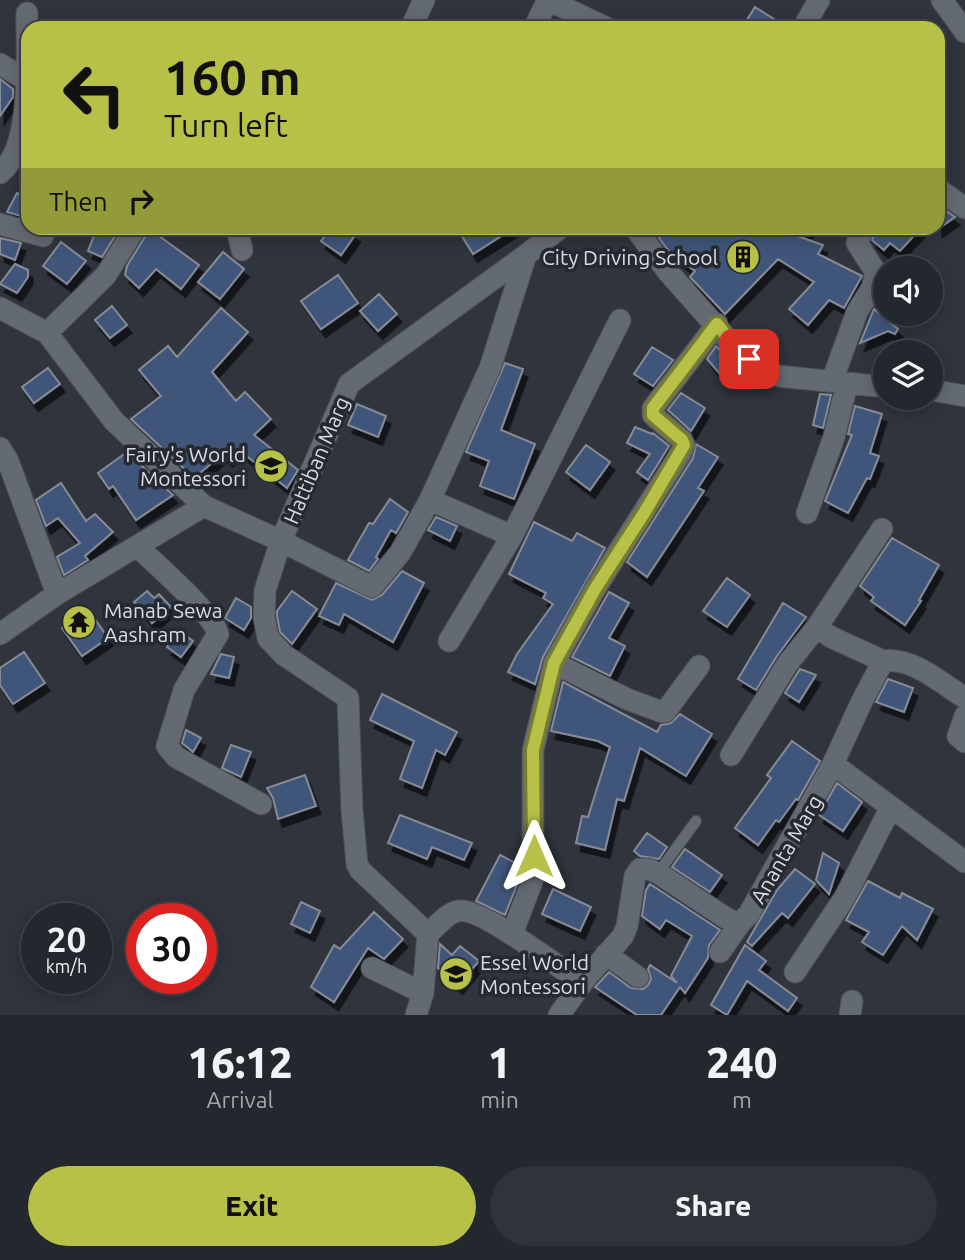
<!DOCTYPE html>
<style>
:root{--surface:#23272e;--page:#2f333a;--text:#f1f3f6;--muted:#a3a5aa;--line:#40444a;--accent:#b8c147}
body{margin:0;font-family:Ubuntu,sans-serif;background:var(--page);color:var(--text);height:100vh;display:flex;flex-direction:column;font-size:26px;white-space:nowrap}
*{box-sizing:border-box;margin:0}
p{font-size:23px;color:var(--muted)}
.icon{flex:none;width:38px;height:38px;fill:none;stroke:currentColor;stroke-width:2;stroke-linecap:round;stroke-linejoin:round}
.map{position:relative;height:1015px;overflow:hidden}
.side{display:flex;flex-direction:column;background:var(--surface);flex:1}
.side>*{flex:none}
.hud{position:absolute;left:21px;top:21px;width:924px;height:214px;border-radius:21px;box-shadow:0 4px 18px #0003,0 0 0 2px var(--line);background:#b8c147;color:#111;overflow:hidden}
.tools{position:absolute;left:873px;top:256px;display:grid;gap:14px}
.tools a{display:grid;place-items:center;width:70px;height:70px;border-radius:50%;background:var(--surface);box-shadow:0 4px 18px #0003,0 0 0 2px var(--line);font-size:35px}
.speed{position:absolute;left:21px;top:903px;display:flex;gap:14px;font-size:35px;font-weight:700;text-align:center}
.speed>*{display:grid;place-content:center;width:91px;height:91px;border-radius:50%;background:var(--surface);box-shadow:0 4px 18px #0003,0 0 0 2px var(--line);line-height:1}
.speed small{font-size:18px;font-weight:400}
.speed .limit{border:10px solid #d22;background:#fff;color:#111}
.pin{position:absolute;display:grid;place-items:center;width:60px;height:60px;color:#fff;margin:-30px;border-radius:14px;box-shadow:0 4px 10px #0006}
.me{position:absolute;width:77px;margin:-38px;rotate:0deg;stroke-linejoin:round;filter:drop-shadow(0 0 5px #0008)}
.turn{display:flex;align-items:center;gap:24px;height:147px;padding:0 28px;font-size:32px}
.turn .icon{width:91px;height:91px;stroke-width:2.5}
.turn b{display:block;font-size:49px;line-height:60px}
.then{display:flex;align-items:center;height:66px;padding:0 28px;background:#0003;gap:14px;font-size:26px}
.eta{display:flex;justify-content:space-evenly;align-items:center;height:119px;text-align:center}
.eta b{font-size:42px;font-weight:800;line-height:49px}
.primary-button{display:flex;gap:14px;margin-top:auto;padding:14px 28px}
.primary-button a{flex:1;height:80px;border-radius:42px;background:var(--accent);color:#111;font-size:28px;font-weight:800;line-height:80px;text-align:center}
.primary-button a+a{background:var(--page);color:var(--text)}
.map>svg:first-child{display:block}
.building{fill:#41547a;stroke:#868b96;stroke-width:2;filter:url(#shadow)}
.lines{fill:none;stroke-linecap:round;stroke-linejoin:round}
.lane-casing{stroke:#4d5158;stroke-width:12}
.street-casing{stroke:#4d5158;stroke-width:23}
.lane{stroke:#646a73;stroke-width:10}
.street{stroke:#646a73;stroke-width:21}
.route-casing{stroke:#787d2e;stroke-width:18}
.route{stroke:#b8c147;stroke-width:12}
.labels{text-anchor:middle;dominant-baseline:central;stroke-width:7;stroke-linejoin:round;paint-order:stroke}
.poi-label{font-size:21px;fill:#d9dce2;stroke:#252a32;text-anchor:end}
.street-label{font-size:21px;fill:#d9dce2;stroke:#252a32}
</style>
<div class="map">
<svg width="965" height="1015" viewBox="0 0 965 1015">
<defs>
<filter id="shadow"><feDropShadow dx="4.5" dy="8" stdDeviation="0" flood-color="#0009"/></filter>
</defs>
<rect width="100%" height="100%" fill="#2f343d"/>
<path class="building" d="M755 7 788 28H742Z
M0 79 13 89V97L0 116Z
M17 193 28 199V218L7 212Z
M938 205 955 217 938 229Z
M97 228H120L102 257 88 251Z
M148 228 199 265 181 289 156 269 139 288 125 275 127 266 146 235Z
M331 228H346L356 234 341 255 321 241Z
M469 228H514L473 254 460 233Z
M666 228H810L800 237 823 245 818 254 862 276 844 308 829 300 808 325 789 309 814 282 778 259 725 314 690 277 695 271 671 254 659 238Z
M876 228H921L900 251 890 243 884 250 872 240Z
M0 238 21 243 15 260 0 254Z
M61 242 86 261 67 284 43 266Z
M223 252 244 269 220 299 198 282Z
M15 264 28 270V277L17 293 0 284Z
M338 275 358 303 321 329 301 301Z
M379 294 397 314 378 331 360 311Z
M112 306 127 325 110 338 95 320Z
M221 308 248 332 212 372 236 401 245 392 271 419 254 435 298 470 287 488 239 450 228 459 223 454 194 478 131 419 161 396 139 370 168 346 177 357Z
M874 309 898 329 895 334 888 331 860 343Z
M716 346 732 363 720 374 707 359Z
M652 347 673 360 653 386 634 374Z
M505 363 523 369 501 430 535 444 514 499 480 486 489 461 466 452Z
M48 368 60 384 34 403 22 387Z
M681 393 705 408 691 431 668 410Z
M820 394 831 395 823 428 813 425Z
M357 404 386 416 378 437 348 425Z
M855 406 882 414 870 453 879 456 870 479 867 478 848 513 825 501 852 435 848 434Z
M635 427 652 434 653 433 669 446 648 480 637 472 650 454 627 443Z
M696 444 718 457 698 488 704 491 647 577 627 562 693 458Z
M586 445 610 462 590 490 566 472Z
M127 452 173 495 136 520 113 486 109 489 98 473Z
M61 483 86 521 95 514 113 532 85 556 88 560 64 575 57 557 80 543 58 518 46 526 36 500Z
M390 499 408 512 396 533 391 530 376 557 378 559 369 571 348 560 369 523 373 524Z
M436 517 457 526 450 541 428 530Z
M534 522 572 541 577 533 605 548 543 657 535 684 508 672 517 654 553 604 543 598 546 593 509 574Z
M892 538 939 565 919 600 921 601 905 625 871 601 874 597 860 586Z
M402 571 424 583 393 642 344 614 339 625 319 616 336 583 372 600 382 595Z
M727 578 750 595 727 627 703 611Z
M147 591 154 598 159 594 171 607 152 623 134 602Z
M292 591 317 609 292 644 280 632 277 616V611Z
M609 592 629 603 609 638 625 646 610 676 572 657Z
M236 598 251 607V618L244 630 225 618Z
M783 603 806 617 777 656 756 690 738 679Z
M88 609 108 638 82 656 62 628Z
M178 630 193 641 181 657 167 647Z
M24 652 45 683 13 704 0 685V668Z
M221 654 234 657 229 678 211 674Z
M800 669 816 675 799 702 785 693Z
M888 679 913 688 904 712 876 702Z
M563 682 657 732 661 725 671 723 680 714 712 734 686 776 640 748 624 801 617 799 605 850 576 843 582 816 588 817 610 747 598 741 551 731Z
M382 694 457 732 445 755 436 750 422 788 400 779 414 741 370 720Z
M186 730 201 738 193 752 182 743Z
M792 741 820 761 798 800 796 799 779 822 776 820 758 845 735 828 771 778 767 775Z
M231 745 251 752 241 777 222 768Z
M305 775 316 806 278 819 273 798 267 788Z
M837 783 862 802 843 831 819 815Z
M400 815 472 843 464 860 432 847 427 859 388 843Z
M647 833 667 847 659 859 640 856 634 851Z
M685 849 722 875 710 892 672 867Z
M823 853 839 863 829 894 816 880Z
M500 855 520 865V877L505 915 476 901Z
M795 869 815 884 788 918 782 913 752 946 747 942 777 890Z
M868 881 900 898 902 893 933 909 917 940 902 926 883 955 862 942 869 932 846 920Z
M650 884 720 930 709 945 708 958 685 993 680 987 661 1015H637L595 987 609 972 631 988 643 989 648 985 651 979 648 969 650 965 677 983 671 976 692 936 666 920 660 929 642 916 646 890Z
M553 889 591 907 580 931 542 914Z
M301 902 320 911 310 933 291 924Z
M374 912 403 939 384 959 368 948 334 1002 311 987 334 945 340 949Z
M440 944 452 955 460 946 479 961 458 986 438 968Z
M745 945 766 961 759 970 797 998 788 1011 747 981 727 1015 711 1005Z"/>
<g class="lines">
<g class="lane-casing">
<path id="lane" d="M658 873 696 821"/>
</g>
<g class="street-casing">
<path id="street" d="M548 0 607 28
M942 0 965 32
M411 28 424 0
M534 28 548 0
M803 28 819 0
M0 64 26 80
M0 173C34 146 26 54 27 13
M938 189 965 208
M0 224 43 236
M635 228 669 273 737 350 760 368 778 376 886 387
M242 250 239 237 242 228
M0 308 47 333 106 275 135 228
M47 333 114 421 204 506 281 541 372 587 400 553 430 500 490 368 526 255
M832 381 857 312 872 288 875 277V271L857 243 863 228
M931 390 965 396
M0 448 8 461 57 594
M430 500 512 536
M807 513 834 437 847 384
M882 529 817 627 831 637 883 661
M137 546C154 563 214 614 218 634L184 690 167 746 176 757 261 804
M0 634 57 594 204 506
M449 641 512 536 620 320
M554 663 627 699 662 712H665L699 666
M965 716 958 736 965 742
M731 755 788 663 817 627
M891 807 965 862
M428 934C436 927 447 913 458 911 478 906 555 964 575 978L585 979
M512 934 533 879V750L554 663 595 589 682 451 684 445 682 440 653 415V408L717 324
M720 952 741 922
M606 954 638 977
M372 968 423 993
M795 972 845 897 891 807 833 764 862 701 883 661C913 657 941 683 965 698
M416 1015 423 993 428 934 360 870 357 864 352 810 348 698 284 655 268 638 264 617 265 590 281 541 349 384 526 255 560 228
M559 1015 585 979 623 936 627 926 635 876 640 869H649L658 873 726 918 734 922H741L749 914 833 764
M850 1015 852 1001"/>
</g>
<use href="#lane" class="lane"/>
<use href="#street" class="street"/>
</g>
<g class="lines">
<g class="route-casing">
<path id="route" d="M534 856 533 750 554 663 595 589 646 510 684 445 682 440 653 415V408L717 324 737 350 749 359"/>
</g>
<use href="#route" class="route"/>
</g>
<defs>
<g id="building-disc" transform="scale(1.75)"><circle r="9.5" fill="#b8c147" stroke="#252a32"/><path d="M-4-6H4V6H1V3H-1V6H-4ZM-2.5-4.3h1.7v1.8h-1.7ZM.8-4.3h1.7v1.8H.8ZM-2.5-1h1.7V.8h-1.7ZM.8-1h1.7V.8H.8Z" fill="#111"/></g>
<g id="school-disc" transform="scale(1.75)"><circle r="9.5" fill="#b8c147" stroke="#252a32"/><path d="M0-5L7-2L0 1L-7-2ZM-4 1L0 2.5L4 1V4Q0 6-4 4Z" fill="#111"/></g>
<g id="temple-disc" transform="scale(1.75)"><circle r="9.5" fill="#b8c147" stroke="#252a32"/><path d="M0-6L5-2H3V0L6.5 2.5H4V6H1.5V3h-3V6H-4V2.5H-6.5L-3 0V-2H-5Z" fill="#111"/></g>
</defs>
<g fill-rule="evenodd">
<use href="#building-disc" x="743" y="257"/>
<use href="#school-disc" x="271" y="466"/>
<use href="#temple-disc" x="79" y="622"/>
<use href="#school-disc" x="456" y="974"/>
</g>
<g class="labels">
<g class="poi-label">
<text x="718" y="257">City Driving School</text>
<text x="246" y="454">Fairy's World<tspan x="246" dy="24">Montessori</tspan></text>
<text x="104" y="610" text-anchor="start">Manab Sewa<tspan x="104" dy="24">Aashram</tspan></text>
<text x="480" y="962" text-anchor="start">Essel World<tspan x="480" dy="24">Montessori</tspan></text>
</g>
<g class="street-label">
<text transform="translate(316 460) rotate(-67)">Hattiban Marg</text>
<text transform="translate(786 849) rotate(-60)">Ananta Marg</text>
</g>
</g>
</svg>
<div class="tools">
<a><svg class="icon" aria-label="sound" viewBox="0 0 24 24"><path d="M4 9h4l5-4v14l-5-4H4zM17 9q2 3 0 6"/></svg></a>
<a><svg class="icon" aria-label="layers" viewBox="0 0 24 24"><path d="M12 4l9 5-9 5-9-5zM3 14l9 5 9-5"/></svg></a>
</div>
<div class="speed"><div>20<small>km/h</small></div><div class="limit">30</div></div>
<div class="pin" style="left:749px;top:359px;background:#d93025"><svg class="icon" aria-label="arrive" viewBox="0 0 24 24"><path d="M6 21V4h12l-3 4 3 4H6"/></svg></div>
<svg class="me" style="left:534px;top:856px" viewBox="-20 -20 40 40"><path d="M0-17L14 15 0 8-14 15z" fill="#b8c147" stroke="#fff" stroke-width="4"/></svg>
<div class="hud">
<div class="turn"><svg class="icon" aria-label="left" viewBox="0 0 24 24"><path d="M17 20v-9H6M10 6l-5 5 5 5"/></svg><div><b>160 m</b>Turn left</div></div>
<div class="then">Then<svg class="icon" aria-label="right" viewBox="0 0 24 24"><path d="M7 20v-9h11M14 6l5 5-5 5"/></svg></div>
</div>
</div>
<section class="side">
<div class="eta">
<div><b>16:12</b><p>Arrival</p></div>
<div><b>1</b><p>min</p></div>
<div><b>240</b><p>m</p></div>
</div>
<div class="primary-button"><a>Exit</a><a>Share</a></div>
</section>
